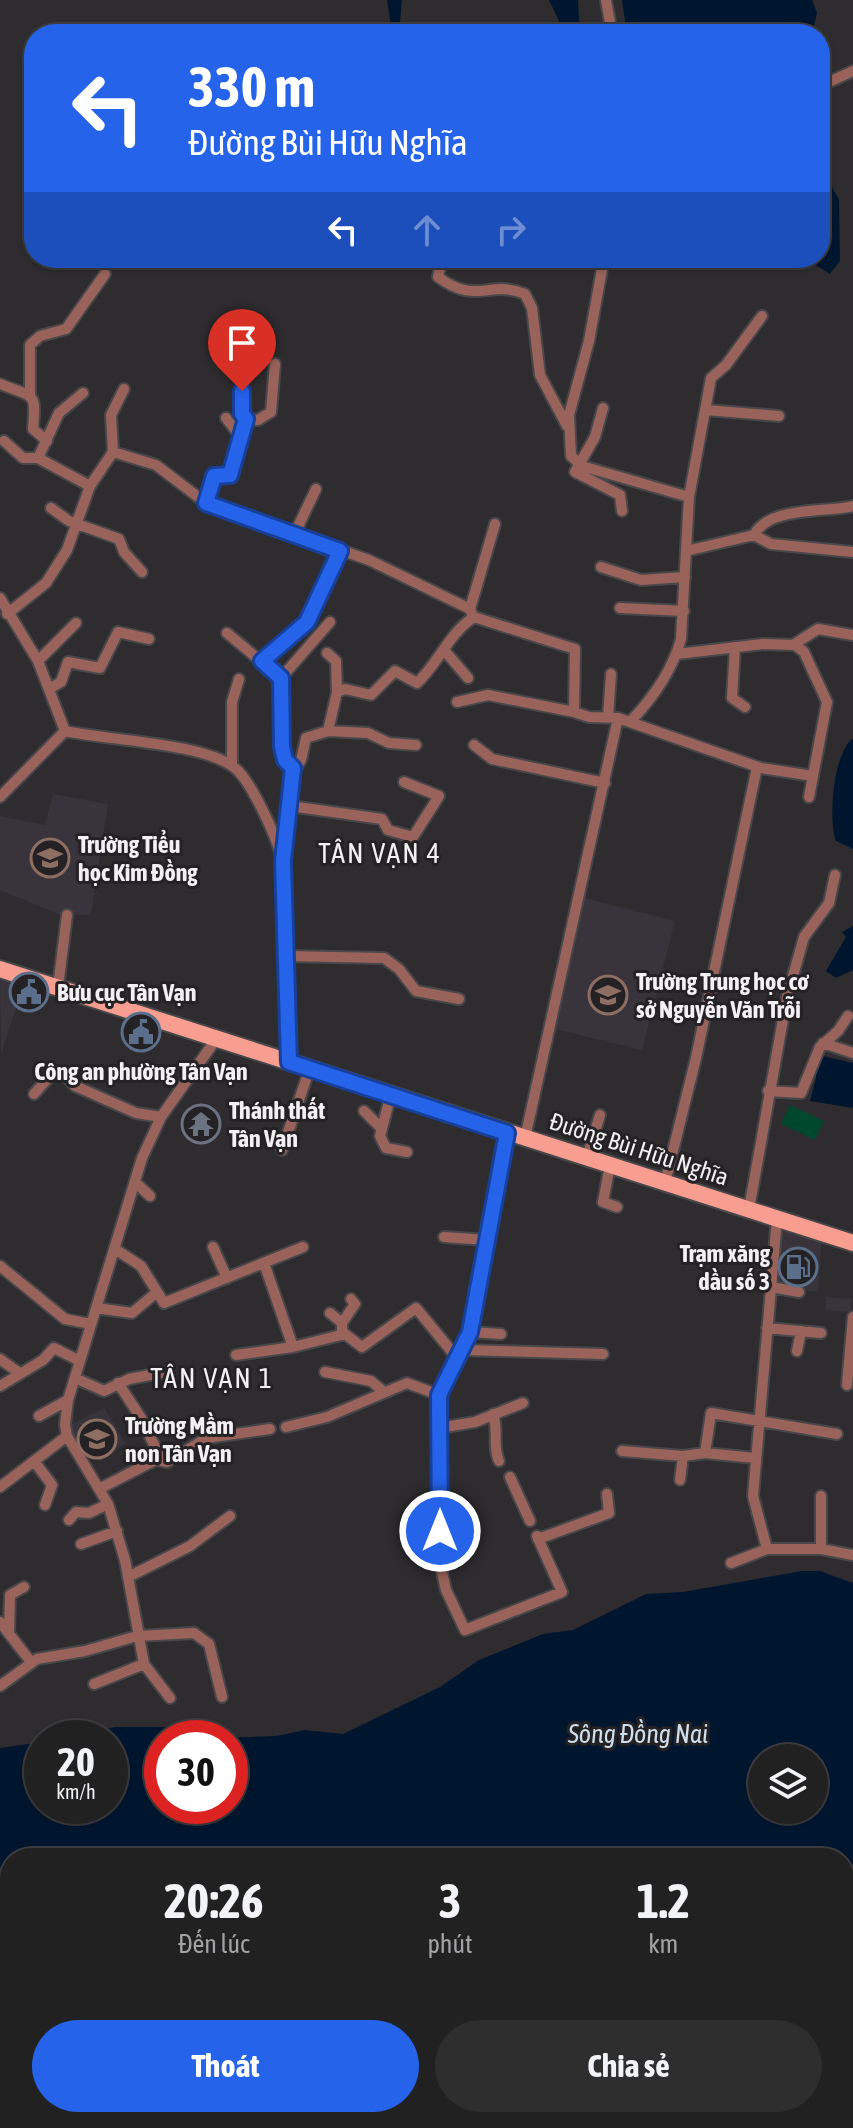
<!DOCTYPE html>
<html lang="vi">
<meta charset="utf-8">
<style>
:root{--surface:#222122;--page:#2e2e2f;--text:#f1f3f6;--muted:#a2a3a5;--line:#3f3e40;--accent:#2563eb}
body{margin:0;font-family:"Asap Condensed",sans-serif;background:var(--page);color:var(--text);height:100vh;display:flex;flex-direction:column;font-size:30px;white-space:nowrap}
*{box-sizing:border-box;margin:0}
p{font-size:26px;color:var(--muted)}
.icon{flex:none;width:44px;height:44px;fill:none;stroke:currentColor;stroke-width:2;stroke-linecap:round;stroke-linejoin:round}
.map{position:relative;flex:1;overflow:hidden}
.details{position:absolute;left:0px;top:1848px;width:854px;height:280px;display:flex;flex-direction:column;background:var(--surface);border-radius:32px 32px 0 0;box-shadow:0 2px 6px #0004,0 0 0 2px var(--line)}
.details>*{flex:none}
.banner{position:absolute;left:24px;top:24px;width:806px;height:244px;border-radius:32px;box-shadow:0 2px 6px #0004,0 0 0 2px var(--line);background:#2563eb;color:#fff;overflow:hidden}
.fabs{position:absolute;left:748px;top:1744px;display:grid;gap:16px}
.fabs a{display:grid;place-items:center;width:80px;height:80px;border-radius:50%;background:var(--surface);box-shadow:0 2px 6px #0004,0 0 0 2px var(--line);font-size:40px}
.speed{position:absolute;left:24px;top:1720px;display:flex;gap:16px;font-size:40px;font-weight:700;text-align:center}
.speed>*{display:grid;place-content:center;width:104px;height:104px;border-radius:50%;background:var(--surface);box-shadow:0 2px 6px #0004,0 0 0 2px var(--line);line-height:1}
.speed small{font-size:20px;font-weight:400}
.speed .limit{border:12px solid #d22;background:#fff;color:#111}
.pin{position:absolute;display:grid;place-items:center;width:68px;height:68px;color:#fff;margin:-82px -34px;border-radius:50% 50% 50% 0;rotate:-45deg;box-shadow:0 0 8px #0007}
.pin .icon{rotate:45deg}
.me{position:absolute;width:88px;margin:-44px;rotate:0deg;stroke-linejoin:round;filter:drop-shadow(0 0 6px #0008)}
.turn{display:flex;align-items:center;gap:28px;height:168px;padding:0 32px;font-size:36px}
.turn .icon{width:104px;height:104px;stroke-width:2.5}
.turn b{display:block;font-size:56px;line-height:68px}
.lanes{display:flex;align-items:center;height:76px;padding:0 32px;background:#0003;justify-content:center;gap:40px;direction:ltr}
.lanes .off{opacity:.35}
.eta{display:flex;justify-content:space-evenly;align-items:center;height:136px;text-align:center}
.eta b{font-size:48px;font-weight:700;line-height:56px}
.cta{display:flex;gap:16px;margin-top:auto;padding:16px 32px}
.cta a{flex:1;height:92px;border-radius:48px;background:var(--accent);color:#fff;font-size:32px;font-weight:700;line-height:92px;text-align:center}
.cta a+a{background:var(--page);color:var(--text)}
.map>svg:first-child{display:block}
.built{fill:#39333b}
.green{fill:#00482d}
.water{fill:#00162f;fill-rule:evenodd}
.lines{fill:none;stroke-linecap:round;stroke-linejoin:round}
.minor-casing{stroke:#494749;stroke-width:14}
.primary-casing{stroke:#494749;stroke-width:20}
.minor{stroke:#99635b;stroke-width:10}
.primary{stroke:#f89e91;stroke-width:16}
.route-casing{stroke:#184099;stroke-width:20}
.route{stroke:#2563eb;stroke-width:14}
.labels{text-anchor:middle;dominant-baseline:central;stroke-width:6;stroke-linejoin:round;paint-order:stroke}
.poi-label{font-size:24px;font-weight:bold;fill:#f2f0f2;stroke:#242225;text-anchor:start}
.street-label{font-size:24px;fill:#f2f0f2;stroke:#242225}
.water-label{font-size:26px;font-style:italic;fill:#d0dfee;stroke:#242225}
.quarter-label{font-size:28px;letter-spacing:2px;fill:#f2f0f2;stroke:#242225}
</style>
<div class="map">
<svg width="853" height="2128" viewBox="0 0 853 2128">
<rect width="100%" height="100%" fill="#2e2c2e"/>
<path class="built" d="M53 794 108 804 91 915 58 914 0 890V816L45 825Z
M584 898 675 921 642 1050 551 1028Z
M0 974 39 986 34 1000 20 996 1 1054Z
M779 1225 822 1238 818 1292 774 1285Z
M826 1297 852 1299 850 1312 825 1310Z
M104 1408 126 1443 100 1461 93 1452 84 1458 68 1426Z"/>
<path class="green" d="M790 1105 824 1121 815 1140 781 1124Z"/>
<path class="water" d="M387 0H402L400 22 405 34 392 31Z
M549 0H578L580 34H548L557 29 559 21Z
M622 0H812L817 13 812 34H627Z
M820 168 839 199 840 261 830 274 804 258H820Z
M853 738V849L836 841C828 819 833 754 853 738Z
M853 926V970L836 978 826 971 846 937 842 932Z
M823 1056 853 1063V1108L810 1101 816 1078V1060Z
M802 1571H820L853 1583V1943L846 1957 853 1963V1968L844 1978V1858H10V2118H600L594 2128H0V1748L42 1742V1806H110V1738H60L115 1727H170L220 1738 276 1736 305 1730 343 1734 440 1687 479 1660 543 1634 573 1630 646 1594 683 1592ZM162 1738H230V1806H162ZM762 1758H814V1810H762Z
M844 2041 853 2047V2066L844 2077Z
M705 2118H756L752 2122 754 2128H690Z"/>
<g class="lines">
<g class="minor-casing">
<path id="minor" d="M606 0 612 34
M820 86 853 71
M442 258 438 277C477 306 489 279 525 294L532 308 540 375 567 426
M604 258 589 341 569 415 571 456 582 466 689 497
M0 384C36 398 36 392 33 429L47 441
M242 391V414L246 419
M30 397V345L40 336 66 329 105 274
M603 408 595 437 575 472 620 495 622 511
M706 410 779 416
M226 418 240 436
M4 441 23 458H38L90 486
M113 452 156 465 206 503 369 560 470 609
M38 458 59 413 83 393
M206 503 214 476 233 472 246 419 258 420 271 412 275 364
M51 508 69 521 119 539 124 552 142 572
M294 535 316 489
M754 535C769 506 824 513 853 506
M686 551 754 535 771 544 853 552
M601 567 641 580 685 577
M0 598 38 661 65 731
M620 608 684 611
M7 614 46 583 67 550 90 486 113 452 111 415 124 389
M472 614 470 609 495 524
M227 633 281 678C280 699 277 755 293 768
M793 645 818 629 853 635
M735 647 732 698 745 707
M444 650 468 678
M327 653 336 661 337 692
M677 654 763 644 795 645 804 652 827 702 809 797
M38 661 76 623
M262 661 307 622 340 551
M281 678 330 622
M49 689 61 682 68 662 100 668 118 632 149 639
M457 702 488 695 574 712
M608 717 611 674
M630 722C653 698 672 672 681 639L689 497 711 378 726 365 762 316
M65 731C105 740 204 743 235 768 251 781 275 834 281 855
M328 731 368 733 389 743 416 745
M474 745 492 759 605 783
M232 765V702L239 679
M0 797 65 731
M290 806 382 819 388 830 413 837 439 796 404 782
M285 956 384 958 399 969 416 991 459 999
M58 987 67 915
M823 1043 853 1053
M289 1062 283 861 290 777 301 760 306 738 328 731 337 692 345 689 371 695 395 671 417 683C438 664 449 633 474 617L575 649 574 712 589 717 618 718 761 768 813 776
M768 1091 801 1093 820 1047 838 1031 848 1016
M34 1094 51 1075 62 1072 75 1086 136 1113 161 1117
M391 1094 380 1136 386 1148 407 1152
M364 1111 380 1127
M507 1133 470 1332 439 1395 440 1563 446 1590 465 1630 562 1592 537 1536
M525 1138 618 718
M282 1150 310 1068
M587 1157 600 1115
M610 1165 603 1202 617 1207
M135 1182 150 1196
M665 1183 696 1058 757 767
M749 1209 787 997 804 937 829 903 835 875
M444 1237 487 1240
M213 1247 227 1278
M115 1249 141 1266 164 1303 303 1247
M264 1263 293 1347
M0 1266 65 1319 91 1324
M771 1287 799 1292
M96 1308 132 1313 157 1292
M330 1313 342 1323
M767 1328 821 1333
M470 1332 501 1334
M342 1334V1323L355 1304 351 1299
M463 1350 603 1354
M797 1351 801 1331
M236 1355 293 1347 345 1334 362 1347 416 1308 458 1359
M0 1359 18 1372
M325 1372 371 1381 384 1392
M75 1378 104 1391 129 1379 166 1372
M118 1383 141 1418 162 1461 167 1462 207 1438 270 1429
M847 1385 853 1317
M0 1386 43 1360 54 1348 80 1361
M493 1414C499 1431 492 1446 499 1461
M39 1416 68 1400
M286 1427 327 1417 407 1383 439 1395
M439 1428 475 1422 523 1403
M622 1451 683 1456 705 1453 711 1413 837 1434
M705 1453 755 1458
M34 1461 52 1485 45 1505
M510 1477 530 1521
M680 1480 683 1456
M0 1487 67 1436
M101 1488 159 1458
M69 1520 76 1512 89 1513 108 1504
M538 1539 609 1513 607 1494
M81 1544 117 1531
M767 1549 753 1496 777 1219
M821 1549V1496
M731 1563 767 1549H821L853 1555
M128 1577 190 1546 230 1516
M0 1622 31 1662
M9 1634 10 1595 24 1587
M94 1684 144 1664
M0 1686 37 1659 85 1651 137 1636 194 1633 209 1644 222 1697
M170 1698 144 1664 125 1560 108 1504 67 1436 65 1424 68 1400 142 1158 161 1117 217 1038"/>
</g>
<g class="primary-casing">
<path id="primary" d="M0 969 853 1243"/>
</g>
<use href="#minor" class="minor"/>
<use href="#primary" class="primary"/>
</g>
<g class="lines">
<g class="route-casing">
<path id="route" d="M242 391V414L246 419 230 475 214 476 206 503 340 551 307 622 262 661 281 678 282 747 285 760 293 768 283 861 289 1062 507 1133 470 1332 439 1395 440 1531"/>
</g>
<use href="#route" class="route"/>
</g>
<defs>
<g id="school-ring" transform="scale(2)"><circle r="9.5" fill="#242225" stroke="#8d6e63" stroke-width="1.5"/><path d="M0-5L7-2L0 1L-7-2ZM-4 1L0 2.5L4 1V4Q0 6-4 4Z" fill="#8d6e63"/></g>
<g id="civic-ring" transform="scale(2)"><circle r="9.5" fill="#242225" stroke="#5c6f8a" stroke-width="1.5"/><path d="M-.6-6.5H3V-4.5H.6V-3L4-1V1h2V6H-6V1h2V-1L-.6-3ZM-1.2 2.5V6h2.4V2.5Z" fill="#5c6f8a"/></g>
<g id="temple-ring" transform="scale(2)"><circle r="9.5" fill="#242225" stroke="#6b7280" stroke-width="1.5"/><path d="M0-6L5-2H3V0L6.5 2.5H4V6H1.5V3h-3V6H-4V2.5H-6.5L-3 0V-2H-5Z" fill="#6b7280"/></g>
<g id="fuel-ring" transform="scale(2)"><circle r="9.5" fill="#242225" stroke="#5c6f8a" stroke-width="1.5"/><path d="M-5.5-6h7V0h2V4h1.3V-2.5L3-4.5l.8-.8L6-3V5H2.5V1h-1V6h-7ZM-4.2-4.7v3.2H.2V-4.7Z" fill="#5c6f8a"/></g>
</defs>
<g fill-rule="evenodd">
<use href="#school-ring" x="50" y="858"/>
<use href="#civic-ring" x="29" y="992"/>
<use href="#school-ring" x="608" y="995"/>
<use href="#civic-ring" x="141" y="1032"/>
<use href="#temple-ring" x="201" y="1124"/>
<use href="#fuel-ring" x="798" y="1267"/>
<use href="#school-ring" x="97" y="1439"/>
</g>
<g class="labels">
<g class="poi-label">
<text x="78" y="844">Trường Tiểu<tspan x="78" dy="28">học Kim Đồng</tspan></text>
<text x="636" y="981">Trường Trung học cơ<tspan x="636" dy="28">sở Nguyễn Văn Trỗi</tspan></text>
<text x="57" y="992">Bưu cục Tân Vạn</text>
<text x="141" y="1071" text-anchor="middle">Công an phường Tân Vạn</text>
<text x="229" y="1110">Thánh thất<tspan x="229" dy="28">Tân Vạn</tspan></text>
<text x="770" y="1253" text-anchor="end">Trạm xăng<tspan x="770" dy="28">dầu số 3</tspan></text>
<text x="125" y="1425">Trường Mầm<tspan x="125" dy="28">non Tân Vạn</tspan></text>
</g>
<g class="street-label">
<text transform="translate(639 1149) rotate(18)">Đường Bùi Hữu Nghĩa</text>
</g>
<g class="water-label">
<text x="638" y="1734">Sông Đồng Nai</text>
</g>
<g class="quarter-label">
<text x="380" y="853">TÂN VẠN 4</text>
<text x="212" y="1378">TÂN VẠN 1</text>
</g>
</g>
</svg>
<div class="fabs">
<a><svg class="icon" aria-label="layers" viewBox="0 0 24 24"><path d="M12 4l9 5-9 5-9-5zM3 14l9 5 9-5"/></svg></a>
</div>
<div class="speed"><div>20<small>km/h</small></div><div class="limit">30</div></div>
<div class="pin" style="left:242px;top:391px;background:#d93025"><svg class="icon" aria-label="arrive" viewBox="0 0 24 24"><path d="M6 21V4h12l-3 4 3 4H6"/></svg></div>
<svg class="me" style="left:440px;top:1531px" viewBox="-20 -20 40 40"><circle r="17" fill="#2563eb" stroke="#fff" stroke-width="3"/><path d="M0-11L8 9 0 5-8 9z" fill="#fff"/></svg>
<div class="banner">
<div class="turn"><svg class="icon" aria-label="left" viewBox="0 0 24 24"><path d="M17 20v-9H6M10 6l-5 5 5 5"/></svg><div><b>330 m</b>Đường Bùi Hữu Nghĩa</div></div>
<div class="lanes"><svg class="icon" aria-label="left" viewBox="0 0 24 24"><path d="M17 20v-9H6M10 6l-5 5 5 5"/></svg><svg class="icon off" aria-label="ahead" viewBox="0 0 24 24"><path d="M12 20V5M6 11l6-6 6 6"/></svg><svg class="icon off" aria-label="right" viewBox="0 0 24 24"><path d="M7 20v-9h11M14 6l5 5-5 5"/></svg></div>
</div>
<section class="details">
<div class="eta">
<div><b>20:26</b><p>Đến lúc</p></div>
<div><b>3</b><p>phút</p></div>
<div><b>1.2</b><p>km</p></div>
</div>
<div class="cta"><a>Thoát</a><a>Chia sẻ</a></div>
</section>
</div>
